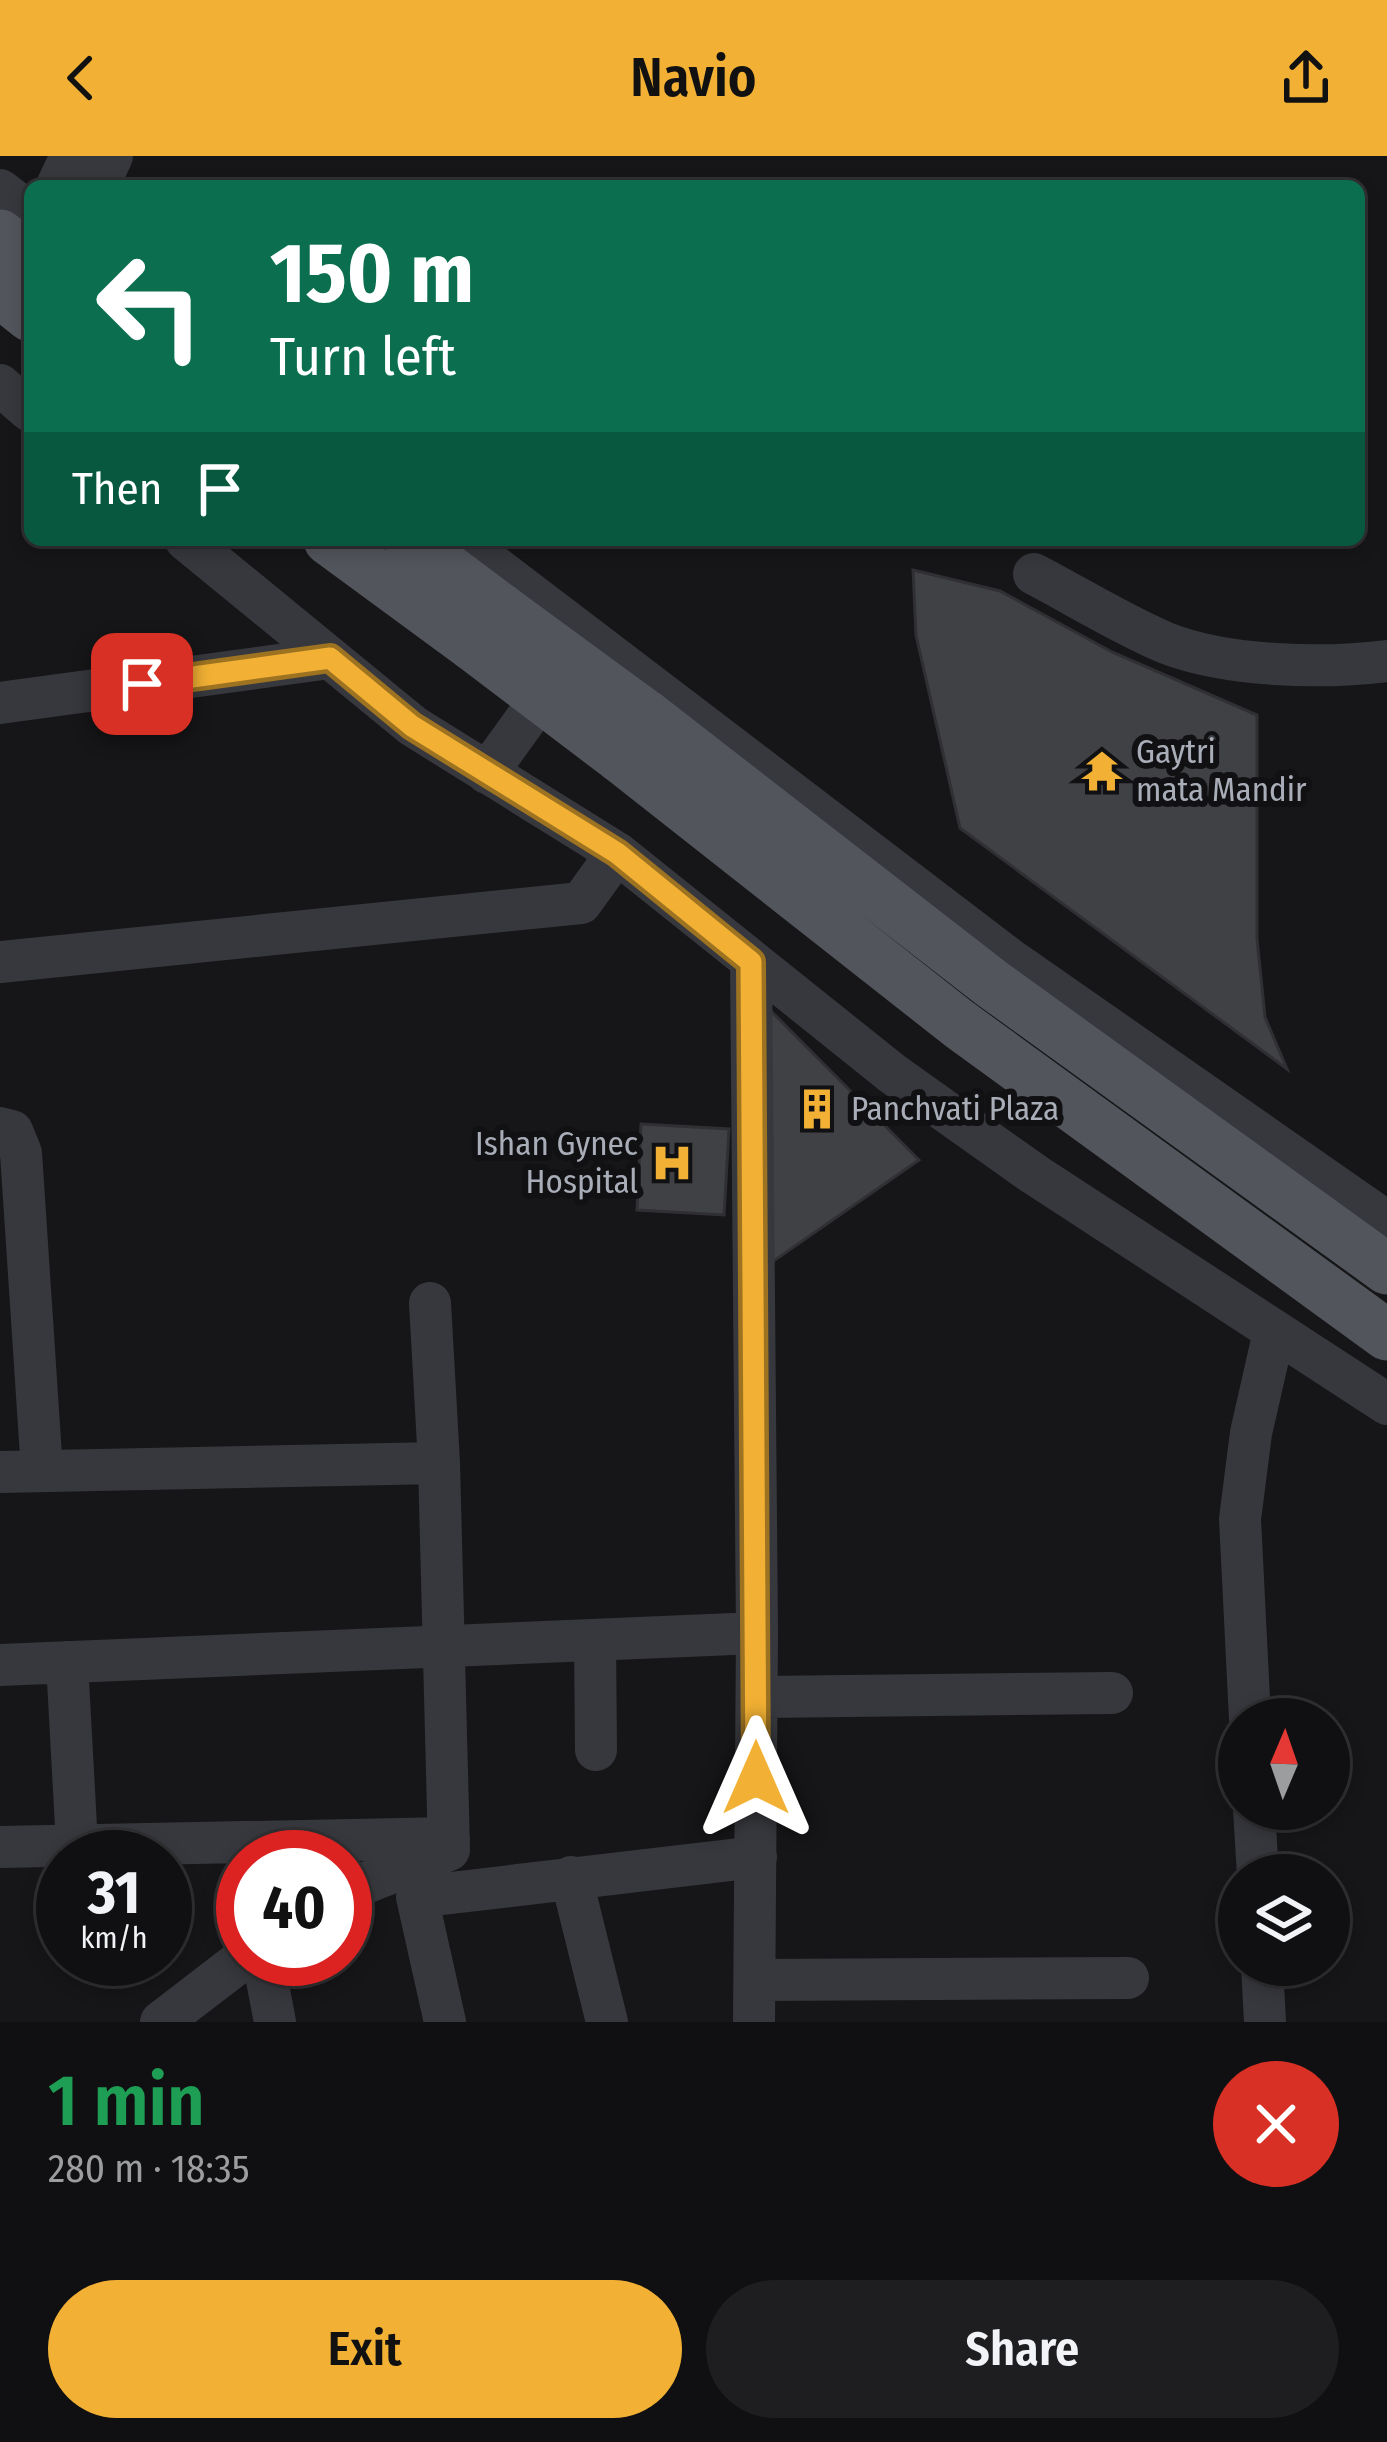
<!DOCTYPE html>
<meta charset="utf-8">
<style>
:root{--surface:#101012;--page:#1e1e20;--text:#f1f3f6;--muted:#9c9d9f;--line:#303032;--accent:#f2b134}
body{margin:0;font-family:"Fira Sans Condensed",sans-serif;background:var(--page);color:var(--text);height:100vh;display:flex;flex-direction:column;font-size:45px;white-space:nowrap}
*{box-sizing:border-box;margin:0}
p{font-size:39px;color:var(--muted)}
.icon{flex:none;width:66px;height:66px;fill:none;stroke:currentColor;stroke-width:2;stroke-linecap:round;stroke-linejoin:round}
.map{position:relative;height:1866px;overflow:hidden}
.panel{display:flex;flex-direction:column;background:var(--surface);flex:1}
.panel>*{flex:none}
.hud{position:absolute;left:24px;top:24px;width:1341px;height:366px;border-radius:18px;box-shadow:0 6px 18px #0003,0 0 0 3px var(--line);background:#0b6e4f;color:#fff;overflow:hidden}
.needle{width:78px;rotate:2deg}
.fabs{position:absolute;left:1218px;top:1542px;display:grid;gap:24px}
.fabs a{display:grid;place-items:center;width:132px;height:132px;border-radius:50%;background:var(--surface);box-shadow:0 6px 18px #0003,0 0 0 3px var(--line);font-size:60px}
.speed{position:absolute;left:36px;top:1674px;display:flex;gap:24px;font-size:60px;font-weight:700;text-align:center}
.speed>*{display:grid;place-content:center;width:156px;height:156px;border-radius:50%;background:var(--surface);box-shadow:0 6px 18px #0003,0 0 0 3px var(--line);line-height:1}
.speed small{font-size:30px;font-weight:400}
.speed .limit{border:18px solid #d22;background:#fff;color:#111}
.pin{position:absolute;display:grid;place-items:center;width:102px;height:102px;color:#fff;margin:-51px;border-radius:24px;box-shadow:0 6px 18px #0006}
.me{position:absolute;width:132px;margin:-66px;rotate:0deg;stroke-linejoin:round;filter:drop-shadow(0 0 9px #0008)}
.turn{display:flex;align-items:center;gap:42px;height:252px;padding:0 48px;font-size:54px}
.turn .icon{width:156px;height:156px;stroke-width:2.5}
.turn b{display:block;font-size:84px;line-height:102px}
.then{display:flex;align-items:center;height:114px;padding:0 48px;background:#0003;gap:24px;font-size:45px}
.round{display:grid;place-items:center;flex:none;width:126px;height:126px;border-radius:63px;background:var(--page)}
.overview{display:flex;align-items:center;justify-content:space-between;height:204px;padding:0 48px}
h1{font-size:72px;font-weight:600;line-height:90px;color:#1e9e55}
.action{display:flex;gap:24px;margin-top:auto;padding:24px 48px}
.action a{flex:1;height:138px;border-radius:72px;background:var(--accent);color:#111;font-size:48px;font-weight:600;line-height:138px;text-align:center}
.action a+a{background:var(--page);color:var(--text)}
header{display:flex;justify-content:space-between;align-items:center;height:156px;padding:0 48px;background:var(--accent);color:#111;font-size:54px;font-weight:600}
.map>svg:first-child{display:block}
.building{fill:#404145;stroke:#303034;stroke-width:3}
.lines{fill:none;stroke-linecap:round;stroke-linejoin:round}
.minor{stroke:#37383d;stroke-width:42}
.major{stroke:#53555c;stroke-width:51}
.major-bridge{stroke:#53555c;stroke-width:51}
.route-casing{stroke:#9d7322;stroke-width:30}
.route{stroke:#f2b134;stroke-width:21}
.labels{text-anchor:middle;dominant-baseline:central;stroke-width:12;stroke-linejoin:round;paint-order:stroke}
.poi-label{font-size:33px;fill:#a8adb8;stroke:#111113;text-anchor:start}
</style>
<header><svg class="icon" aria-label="back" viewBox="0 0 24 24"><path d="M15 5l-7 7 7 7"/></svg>Navio<svg class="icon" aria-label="share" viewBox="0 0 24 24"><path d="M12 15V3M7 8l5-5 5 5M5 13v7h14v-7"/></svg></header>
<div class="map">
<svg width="1387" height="1866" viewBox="0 0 1387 1866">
<rect width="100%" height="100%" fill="#161618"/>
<path class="building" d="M913 414 1000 435 1112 496 1257 559V783L1265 861 1287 913 960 672 916 479Z
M770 854 919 1004 762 1113Z
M641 968 729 973 724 1059 637 1054Z"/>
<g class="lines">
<path class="minor" d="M57 30 71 0
M98 30 112 0
M0 34 30 57
M0 229 30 255
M186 384 413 570 617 697 893 918 1034 1018 1387 1248
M460 384 1011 804 1387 1066
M1034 418C1078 441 1121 468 1166 487 1227 511 1323 513 1387 505
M0 547 330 502
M487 617 560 516
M751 805 757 1477 754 1866
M0 806 581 747 617 697
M0 972 12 975 21 997 42 1315
M0 1316 439 1307
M595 1484 596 1594
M67 1506 77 1689
M0 1509 757 1477
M757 1541 1112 1537
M1250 1563 1240 1363 1251 1277 1274 1176
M1254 1653 1258 1719
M0 1691 449 1682
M571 1721 607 1866
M345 1735 449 1694 439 1307 430 1147
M263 1803 275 1866
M1262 1809 1265 1866
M755 1824 1128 1822
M161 1866 243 1803
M445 1866 417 1741 756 1701"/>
<path class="major" d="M0 79 30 102
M0 136 30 160
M329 384 472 489
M409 384 501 453
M647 560 991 827 1387 1113
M621 602 959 868 1387 1179"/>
<path class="major-bridge" d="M501 453 647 560
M472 489 621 602"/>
</g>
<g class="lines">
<g class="route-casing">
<path id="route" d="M142 528 330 502 412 570 617 697 751 806 756 1622"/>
</g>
<use href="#route" class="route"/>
</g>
<defs>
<g id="temple-bare" transform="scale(3.24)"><path d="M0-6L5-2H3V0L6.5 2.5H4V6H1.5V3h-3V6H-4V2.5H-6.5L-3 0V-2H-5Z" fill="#f2b134" stroke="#111113" stroke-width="2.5" paint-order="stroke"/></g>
<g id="building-bare" transform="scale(3.24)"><path d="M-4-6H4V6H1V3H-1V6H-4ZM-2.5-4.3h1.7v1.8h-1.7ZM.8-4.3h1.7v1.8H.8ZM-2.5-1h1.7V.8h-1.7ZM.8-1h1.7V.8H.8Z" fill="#f2b134" stroke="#111113" stroke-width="2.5" paint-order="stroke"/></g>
<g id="hospital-bare" transform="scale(3.24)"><path d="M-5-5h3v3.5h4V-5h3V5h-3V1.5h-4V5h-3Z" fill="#f2b134" stroke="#111113" stroke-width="2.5" paint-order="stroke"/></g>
</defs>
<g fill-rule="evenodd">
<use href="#temple-bare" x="1102" y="615"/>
<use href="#building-bare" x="817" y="953"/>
<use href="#hospital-bare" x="672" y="1007"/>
</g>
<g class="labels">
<g class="poi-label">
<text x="1136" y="596">Gaytri<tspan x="1136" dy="38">mata Mandir</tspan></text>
<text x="851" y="953">Panchvati Plaza</text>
<text x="638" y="988" text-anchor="end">Ishan Gynec<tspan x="638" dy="38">Hospital</tspan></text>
</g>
</g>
</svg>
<div class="fabs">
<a><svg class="needle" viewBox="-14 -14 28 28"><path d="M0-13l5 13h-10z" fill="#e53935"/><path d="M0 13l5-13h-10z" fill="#9c9d9f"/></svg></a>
<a><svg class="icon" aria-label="layers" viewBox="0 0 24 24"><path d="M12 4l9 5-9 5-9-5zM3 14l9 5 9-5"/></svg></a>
</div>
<div class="speed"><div>31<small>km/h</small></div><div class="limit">40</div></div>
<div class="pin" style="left:142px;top:528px;background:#d93025"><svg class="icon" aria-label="arrive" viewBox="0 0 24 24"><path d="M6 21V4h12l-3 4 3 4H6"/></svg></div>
<svg class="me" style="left:756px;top:1622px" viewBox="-20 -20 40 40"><path d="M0-17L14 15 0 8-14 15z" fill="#f2b134" stroke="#fff" stroke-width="4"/></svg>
<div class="hud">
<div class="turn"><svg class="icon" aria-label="left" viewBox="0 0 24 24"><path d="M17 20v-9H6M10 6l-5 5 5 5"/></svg><div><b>150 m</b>Turn left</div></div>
<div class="then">Then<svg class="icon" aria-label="arrive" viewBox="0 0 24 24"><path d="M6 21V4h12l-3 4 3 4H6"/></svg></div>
</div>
</div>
<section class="panel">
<div class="overview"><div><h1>1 min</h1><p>280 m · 18:35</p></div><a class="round" style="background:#d93025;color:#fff"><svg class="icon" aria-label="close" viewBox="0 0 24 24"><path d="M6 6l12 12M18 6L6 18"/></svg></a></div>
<div class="action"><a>Exit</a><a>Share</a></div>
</section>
